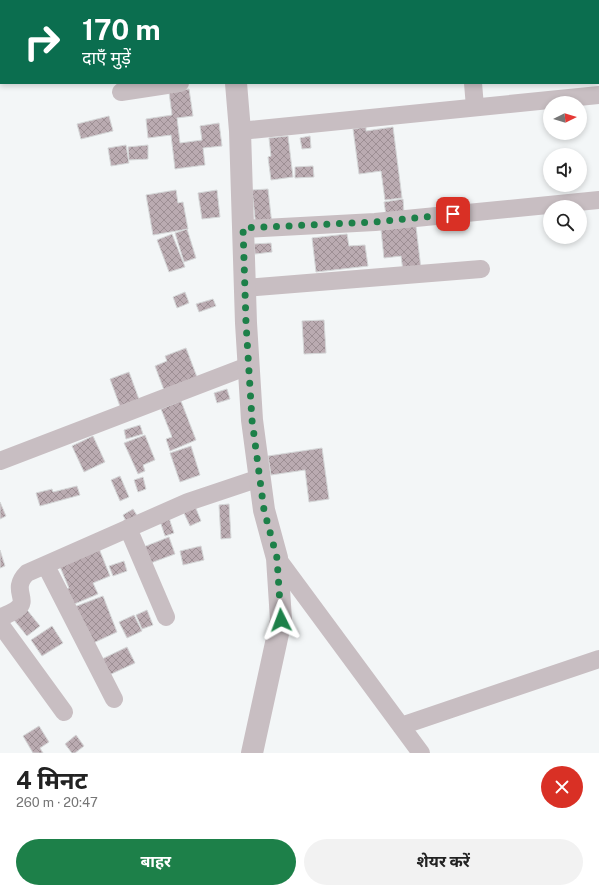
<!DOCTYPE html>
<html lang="hi">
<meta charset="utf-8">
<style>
:root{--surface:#fff;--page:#f2f2f2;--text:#222;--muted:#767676;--accent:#1d8049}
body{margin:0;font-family:"Public Sans","Noto Sans Devanagari",sans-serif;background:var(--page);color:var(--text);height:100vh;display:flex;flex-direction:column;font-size:15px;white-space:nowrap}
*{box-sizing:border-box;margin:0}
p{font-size:13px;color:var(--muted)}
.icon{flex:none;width:22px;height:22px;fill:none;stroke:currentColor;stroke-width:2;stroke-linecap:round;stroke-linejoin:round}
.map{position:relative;height:753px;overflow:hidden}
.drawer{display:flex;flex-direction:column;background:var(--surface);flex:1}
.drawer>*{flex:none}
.top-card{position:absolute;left:0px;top:0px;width:599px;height:84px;box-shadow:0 2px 6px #0003;background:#0b6e4f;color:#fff;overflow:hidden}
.needle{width:26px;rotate:85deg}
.controls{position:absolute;left:543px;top:96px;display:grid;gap:8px}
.controls a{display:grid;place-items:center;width:44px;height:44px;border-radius:50%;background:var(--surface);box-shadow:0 2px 6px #0003;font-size:20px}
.pin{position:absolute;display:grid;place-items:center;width:34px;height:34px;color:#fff;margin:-17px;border-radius:8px;box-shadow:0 2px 6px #0006}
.me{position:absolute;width:44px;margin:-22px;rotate:357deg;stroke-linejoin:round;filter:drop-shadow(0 0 3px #0008)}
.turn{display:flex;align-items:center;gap:14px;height:84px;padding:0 16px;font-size:18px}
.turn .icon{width:52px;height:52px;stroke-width:2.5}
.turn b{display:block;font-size:28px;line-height:34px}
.round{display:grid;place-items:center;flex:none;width:42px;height:42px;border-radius:21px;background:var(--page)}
.summary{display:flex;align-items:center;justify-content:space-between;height:68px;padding:0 16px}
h1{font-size:24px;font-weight:700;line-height:30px}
.button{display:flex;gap:8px;margin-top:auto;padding:8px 16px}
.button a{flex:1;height:46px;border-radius:24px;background:var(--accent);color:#fff;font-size:16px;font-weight:700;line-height:46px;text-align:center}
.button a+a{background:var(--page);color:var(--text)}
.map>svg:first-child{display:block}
.building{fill:url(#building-cross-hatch);stroke:#d5d7d8}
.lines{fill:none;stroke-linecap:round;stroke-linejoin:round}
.minor{stroke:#c8bec2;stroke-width:18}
.tertiary{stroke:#c8bec2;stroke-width:22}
.route{stroke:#1d8049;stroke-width:7;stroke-dasharray:0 12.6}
</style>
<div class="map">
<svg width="599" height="753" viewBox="0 0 599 753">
<defs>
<pattern id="building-cross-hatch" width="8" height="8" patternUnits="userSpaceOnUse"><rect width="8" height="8" fill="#baabb1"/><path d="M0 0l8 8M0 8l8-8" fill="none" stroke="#9d8f94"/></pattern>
</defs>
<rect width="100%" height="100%" fill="#f3f6f7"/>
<path class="building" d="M189 89 193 116 177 118 180 143 202 140 200 126 219 123 222 146 203 148 205 165 175 169 171 135 148 138 146 119 172 115 169 92Z
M109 116 113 131 81 139 77 124Z
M366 127V131L393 127 402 198 385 200 381 171 359 174 353 129Z
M288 136 293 177 271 180 268 157 271 156 269 138Z
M310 136 311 148 302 149 300 138Z
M126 145 129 163 111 166 108 148Z
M148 145V159L129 160 128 147Z
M313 166 314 177 295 178V167Z
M268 189 272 225 256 227 252 190Z
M176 190 178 203 183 202 188 229 153 235 146 195Z
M217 190 220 217 202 219 198 193Z
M403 199 404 213 386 215 384 202Z
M416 226 421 269 403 271 401 256 384 258 381 230Z
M187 229 196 258 184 262 175 233Z
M172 234 185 267 169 272 157 240Z
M347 234 349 246 365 245 368 266 316 272 312 238Z
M271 243 272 252 255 254 254 244Z
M185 292 189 303 177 308 173 297Z
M213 299 216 306 199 312 196 304Z
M324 320 326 353 304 354 302 321Z
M186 348 197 377 164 390 155 366 167 361 165 356Z
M129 372 140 402 121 409 110 379Z
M227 389 230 399 217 403 214 393Z
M181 401 196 440 170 451 166 439 172 437 161 409Z
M140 425 143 434 126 439 124 430Z
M145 435 155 460 143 465 145 471 138 474 124 443Z
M93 436 105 462 84 472 72 446Z
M191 446 200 475 180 482 170 453Z
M322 448 329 499 309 502 305 470 271 475 268 456Z
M120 476 129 497 120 501 111 480Z
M143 477 146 489 138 492 134 480Z
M77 486 80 495 40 506 36 493 52 489 53 492Z
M0 502 6 516 0 519Z
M229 504 231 538 221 539 219 505Z
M195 506 201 521 190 526 183 511Z
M133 509 138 517 127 523 123 515Z
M169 518 174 533 165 536 160 521Z
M169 537 175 554 148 564 141 548Z
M98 546 110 576 93 583 98 594 72 605 66 589 69 588 58 562Z
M201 546 204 560 183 565 180 551Z
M0 550 5 566 0 568Z
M124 561 127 571 113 576 109 566Z
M103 596 117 632 89 645 74 607Z
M27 610 40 626 27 636 14 620Z
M147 610 153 625 142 629 136 615Z
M134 615 142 631 127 638 119 622Z
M52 626 63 643 42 656 31 640Z
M127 647 135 663 107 676 100 660Z
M39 726 49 742 40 748 43 753H33L23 736Z
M76 735 84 746 75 753H72L65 744Z"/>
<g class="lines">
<path class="minor" d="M79 0 80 1
M464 0V1
M118 1 125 0
M473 83 475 107
M121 92 180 83
M240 131 599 95
M243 229 375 222 599 200
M245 288 481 269
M0 461 248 366
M128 528 166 617
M277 558 421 753
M46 566 114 699
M0 618C5 615 12 613 17 609 30 599 10 590 27 573L188 502 260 478
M0 624 64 712
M401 726 599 659"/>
<path class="tertiary" d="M228 0V1
M236 83 240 131 246 323 252 420 264 510 277 558 281 620 252 753"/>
</g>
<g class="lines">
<path class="route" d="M281 620 277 558 264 510 252 420 246 323 243 228 375 222 453 214"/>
</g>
</svg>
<div class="controls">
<a><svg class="needle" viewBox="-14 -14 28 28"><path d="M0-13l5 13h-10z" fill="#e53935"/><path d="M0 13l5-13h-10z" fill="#767676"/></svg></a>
<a><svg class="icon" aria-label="sound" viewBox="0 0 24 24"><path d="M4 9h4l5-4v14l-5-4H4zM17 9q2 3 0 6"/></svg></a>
<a><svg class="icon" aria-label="search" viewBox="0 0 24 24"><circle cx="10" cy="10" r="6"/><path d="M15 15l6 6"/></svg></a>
</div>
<div class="pin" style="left:453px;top:214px;background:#d93025"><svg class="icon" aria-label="arrive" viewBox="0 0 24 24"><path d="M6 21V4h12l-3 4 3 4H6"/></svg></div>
<svg class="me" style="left:281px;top:620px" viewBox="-20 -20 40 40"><path d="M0-17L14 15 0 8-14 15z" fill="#1d8049" stroke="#fff" stroke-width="4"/></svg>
<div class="top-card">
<div class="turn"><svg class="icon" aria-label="right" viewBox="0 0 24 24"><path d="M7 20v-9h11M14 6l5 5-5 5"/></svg><div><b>170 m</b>दाएँ मुड़ें</div></div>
</div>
</div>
<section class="drawer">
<div class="summary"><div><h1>4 मिनट</h1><p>260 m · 20:47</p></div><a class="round" style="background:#d93025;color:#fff"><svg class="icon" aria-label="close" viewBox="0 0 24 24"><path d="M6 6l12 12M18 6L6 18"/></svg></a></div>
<div class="button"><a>बाहर</a><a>शेयर करें</a></div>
</section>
